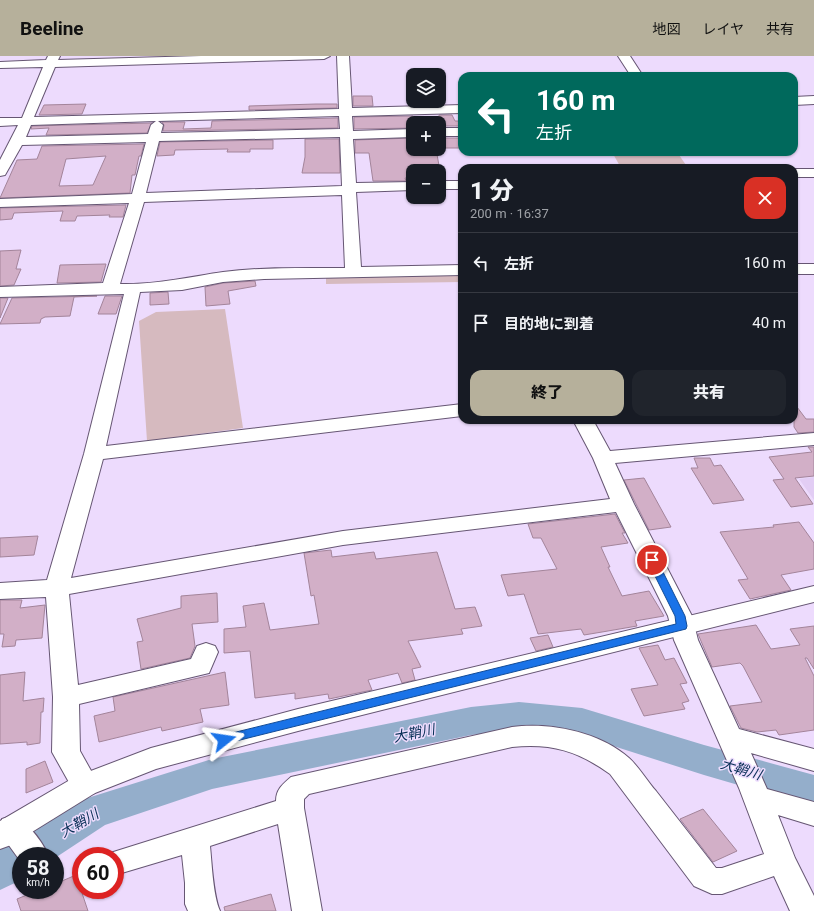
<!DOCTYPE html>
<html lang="ja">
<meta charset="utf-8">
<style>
:root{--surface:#171b24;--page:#20242c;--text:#f1f3f6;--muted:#9ea1a6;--line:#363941;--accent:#b6b09b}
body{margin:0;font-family:Roboto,"Noto Sans JP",sans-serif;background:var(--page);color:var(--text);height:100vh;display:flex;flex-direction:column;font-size:15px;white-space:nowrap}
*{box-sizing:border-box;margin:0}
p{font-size:13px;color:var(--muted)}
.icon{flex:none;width:22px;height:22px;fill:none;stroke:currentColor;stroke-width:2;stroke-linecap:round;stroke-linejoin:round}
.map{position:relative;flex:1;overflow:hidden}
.sheet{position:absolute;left:458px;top:108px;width:340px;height:260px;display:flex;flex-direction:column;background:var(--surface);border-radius:12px;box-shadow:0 1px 3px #0004}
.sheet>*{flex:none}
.hud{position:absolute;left:458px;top:16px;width:340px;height:84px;border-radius:12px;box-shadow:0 1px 3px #0004;background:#00695c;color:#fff;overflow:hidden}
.tools{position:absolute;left:406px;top:12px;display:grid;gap:8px}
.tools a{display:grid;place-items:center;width:40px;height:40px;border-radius:8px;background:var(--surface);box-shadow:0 1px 3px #0004;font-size:20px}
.speed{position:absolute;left:12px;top:791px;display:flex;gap:8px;font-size:20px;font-weight:700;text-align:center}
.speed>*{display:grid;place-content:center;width:52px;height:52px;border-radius:50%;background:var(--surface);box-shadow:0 1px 3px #0004;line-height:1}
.speed small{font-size:10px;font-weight:400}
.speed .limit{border:6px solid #d22;background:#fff;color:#111}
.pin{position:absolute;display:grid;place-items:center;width:34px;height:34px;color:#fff;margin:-17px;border:2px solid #fff;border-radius:50%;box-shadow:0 1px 4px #0007}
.me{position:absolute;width:44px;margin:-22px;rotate:75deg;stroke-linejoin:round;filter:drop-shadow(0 0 3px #0008)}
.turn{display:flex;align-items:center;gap:14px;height:84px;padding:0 12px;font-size:18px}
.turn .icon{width:52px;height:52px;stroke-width:2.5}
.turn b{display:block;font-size:28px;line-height:34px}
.round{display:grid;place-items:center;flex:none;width:42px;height:42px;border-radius:12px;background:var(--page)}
.headline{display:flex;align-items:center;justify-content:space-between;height:68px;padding:0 12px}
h1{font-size:24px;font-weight:800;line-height:30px}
.primary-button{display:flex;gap:8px;margin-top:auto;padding:8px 12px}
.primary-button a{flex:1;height:46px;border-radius:12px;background:var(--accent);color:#111;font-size:16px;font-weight:800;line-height:46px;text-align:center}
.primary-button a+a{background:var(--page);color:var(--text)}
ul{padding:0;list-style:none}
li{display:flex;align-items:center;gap:12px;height:60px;padding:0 12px;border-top:1px solid var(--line)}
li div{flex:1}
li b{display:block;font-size:15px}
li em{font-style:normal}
header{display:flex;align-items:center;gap:24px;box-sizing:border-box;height:56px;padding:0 20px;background:var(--accent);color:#111}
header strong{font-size:19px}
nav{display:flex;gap:22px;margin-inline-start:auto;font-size:14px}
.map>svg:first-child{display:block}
.built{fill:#e2cdf4}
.green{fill:#d6babf}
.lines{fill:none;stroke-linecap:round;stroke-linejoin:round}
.river{fill:#94aecb;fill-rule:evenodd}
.building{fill:#d2afc7;stroke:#a3849a;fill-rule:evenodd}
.minor-casing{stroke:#665673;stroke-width:2}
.major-casing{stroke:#665673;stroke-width:2}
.minor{fill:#fff;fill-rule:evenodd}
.major{fill:#fff;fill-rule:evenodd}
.route{fill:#1a73e8;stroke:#114b97}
.labels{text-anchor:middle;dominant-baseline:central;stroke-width:3;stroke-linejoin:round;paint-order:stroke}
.near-water-label{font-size:14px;font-style:italic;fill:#082f56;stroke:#eddbfd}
</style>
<header>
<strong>Beeline</strong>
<nav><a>地図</a><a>レイヤ</a><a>共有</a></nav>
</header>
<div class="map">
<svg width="814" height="855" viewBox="0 0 814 855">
<rect width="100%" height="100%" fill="#eddbfd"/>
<path class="built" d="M814 421V444L799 423Z"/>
<path class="green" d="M612 96H677L688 112H621Z
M462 217V226L326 228V219Z
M225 253 243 372 147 385 139 265 156 256Z"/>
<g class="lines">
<path class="river" d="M519 646 582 652 704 689 814 719V751L704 719 582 680 519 674 471 679 212 733 105 769 55 802V800H21V824L0 834V794L78 745 212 703 471 651Z"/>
</g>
<path class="building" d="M353 40H372L373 50H353Z
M86 48 82 58 39 59 44 49Z
M316 48H337V52L249 54V50Z
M439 59H452L455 65H462V70H439Z
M413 60V72L354 73V61Z
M338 62V72L163 75 164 69 162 66H185L183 73 211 72 212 65Z
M152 67 147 77 46 79 49 72 31 73 32 70Z
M413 82V93H436L440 115H413V122H405L406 125H373L369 97H355V84Z
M439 82H462V92H439Z
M305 83H339L340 117H302L305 101Z
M273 84V93H250V96H227L228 93 175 94 174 99 157 100 160 86Z
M144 88 141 100H139L135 119H132L130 137 0 142 17 104 37 103 42 90ZM106 100 93 129 59 130 66 103Z
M126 149 123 161H109L110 159 77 160 75 165H60L63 155 14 157 12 163 0 164V152Z
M21 194 16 213H21L14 229 0 230V195Z
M106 208 101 226 57 227 60 209Z
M255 225 256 230 228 235 230 248 206 250 205 231 223 227Z
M168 236 169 248 150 249V237Z
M97 240 74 241 70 260 45 261 41 263 40 267 0 268 12 242Z
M105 240H122L116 258H98Z
M0 242H8L0 262Z
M794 347 806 363H814V376L798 377 794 371Z
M808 391H814V420L795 422 813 448 791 451 773 424 784 423 769 401 812 396Z
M694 402H710L714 410 721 409 744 444 713 448 691 412H698Z
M644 422 671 471 649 474 624 424Z
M615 458 625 477H622L628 487 601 491 610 511H608L622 540 649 535 664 560 635 565 637 570 602 576 584 579 581 573 538 578 524 538 508 540 501 519 557 513 541 482H533L528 468Z
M799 466 814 487V513L781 519 791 534 750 543 738 524 748 523 720 476 774 471 773 469Z
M38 480 34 499 0 501V482Z
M331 494 332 501 374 496 376 503 437 496 455 553 475 551 482 570 461 573 463 578 408 585 421 611 412 613 415 624 402 627 398 617 368 624 372 634 329 643 328 638 295 643V637L255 642 250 595 224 597V573L246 571 243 550 264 547 270 574 319 568 314 539 311 540 304 497Z
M217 537 218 566 192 568 195 590 190 602 141 613 137 586 143 585 137 563 181 552V540Z
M0 544H22L20 552 45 549 42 582 16 584 15 590 2 591 4 578H0Z
M756 569 771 593 800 589 790 573 814 570V613L807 602H805L814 620V674L779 679 776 674 757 676 741 672 730 650 762 646 743 610 740 607 712 611 698 578Z
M548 579 553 591 536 595 530 582Z
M658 589 665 604 674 602 687 627 680 628 689 645 682 647 685 653 644 660 631 633 658 629 639 592Z
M25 616 23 645 44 642 43 656H41L40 687 27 689V686L0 688V619Z
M225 616 229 649 200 653 203 666 162 675 161 671 99 686 94 660 115 655 113 641Z
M45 705 53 726 26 737V713Z
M703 753 737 795 713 806 680 763Z
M76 819 88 855H21L17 843 39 834H55V828Z
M271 838 276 855H225L224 851Z"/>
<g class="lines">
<g class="minor-casing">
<path id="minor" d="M48 0H60L58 4 201 0H330L324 3 55 11 34 61 339 53 337 0H349L352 52 462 49V57L352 60 353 75 413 73V81L353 83 356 127 413 126V134L356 136 361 211 462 209V219L264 223 223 226 182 234 140 236 106 390 462 348V360L103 403 71 522 343 475 610 443 593 402 573 364H593L610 395 814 377V389L615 407 634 448 692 560 698 584 739 673 814 693V715L751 697 767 733 814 746V770L778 759 795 802 814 840V855H790L774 820 722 838H712L694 830 610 718C578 695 552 687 512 691L309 738 304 743V752L322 855H292L278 768 210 790C212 809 213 839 220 855H188L185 848V827L182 799 115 819V800H106L107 798 276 745C276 733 283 728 291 721L512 671C550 666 600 676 629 702 639 711 647 725 656 735 676 761 696 786 716 812H722L764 798 739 732 674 584 668 560 616 456 343 489 69 538 78 629 191 603 197 590 206 587 215 590 218 596 209 617 79 648 80 695 99 729 95 737 85 740 75 737 52 696 53 641 46 541 0 543V527L47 524 84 398 124 238 0 241V231L103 227 129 147 0 151V143L132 138 146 86 22 89 5 119 0 120V104L18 69 0 70V62H22L43 11 0 12V6L46 4ZM339 60 340 73 161 77 163 69 158 65ZM156 65 151 69 148 78 26 81 31 69ZM340 81 342 130 146 137 159 85ZM342 139 345 212C304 212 263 211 223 216 189 221 154 229 120 228L144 146Z
M618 0H630L643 20H631Z
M814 40V48L794 49V41Z
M439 72H462V80H439Z
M794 113H814V121H794Z
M439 125H462V133H439Z
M794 208H814V218H794Z
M12 760C28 766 41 784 49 800H21V806L0 777 2 763Z"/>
</g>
<g class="major-casing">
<path id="major" d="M814 530V546L298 675 156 713 95 737 11 789 0 793V765L75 721 151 692 298 653Z"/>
</g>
<use href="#minor" class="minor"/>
<use href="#major" class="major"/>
</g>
<path class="route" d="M648 501H655L657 504 685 560 687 570 686 573 224 688 220 687 219 684 220 680 224 679 676 568 675 560 647 504Z"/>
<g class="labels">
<g class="near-water-label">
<text transform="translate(414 677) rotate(-11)">大鞘川</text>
<text transform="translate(741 713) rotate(17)">大鞘川</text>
<text transform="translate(79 767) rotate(-30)">大鞘川</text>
</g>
</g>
</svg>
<div class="tools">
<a><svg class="icon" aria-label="layers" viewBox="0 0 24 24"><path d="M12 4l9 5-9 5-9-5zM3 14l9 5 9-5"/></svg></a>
<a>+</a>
<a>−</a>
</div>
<div class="speed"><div>58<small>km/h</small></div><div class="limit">60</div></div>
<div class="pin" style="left:652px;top:504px;background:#d93025"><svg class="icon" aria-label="arrive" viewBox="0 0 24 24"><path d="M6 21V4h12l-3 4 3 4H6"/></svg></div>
<svg class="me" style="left:224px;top:684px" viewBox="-20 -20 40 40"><path d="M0-17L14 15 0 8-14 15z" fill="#1a73e8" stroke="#fff" stroke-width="4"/></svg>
<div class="hud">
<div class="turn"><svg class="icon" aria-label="left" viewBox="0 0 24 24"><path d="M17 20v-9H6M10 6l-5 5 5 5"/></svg><div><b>160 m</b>左折</div></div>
</div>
<section class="sheet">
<div class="headline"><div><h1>1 分</h1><p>200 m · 16:37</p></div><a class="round" style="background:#d93025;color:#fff"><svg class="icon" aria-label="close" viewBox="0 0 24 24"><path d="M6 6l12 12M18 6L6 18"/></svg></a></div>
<ul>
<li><svg class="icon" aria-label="left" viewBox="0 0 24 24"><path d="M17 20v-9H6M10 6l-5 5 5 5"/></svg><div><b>左折</b></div><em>160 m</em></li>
<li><svg class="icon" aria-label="arrive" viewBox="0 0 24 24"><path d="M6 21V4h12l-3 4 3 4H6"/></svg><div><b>目的地に到着</b></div><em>40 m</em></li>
</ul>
<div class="primary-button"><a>終了</a><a>共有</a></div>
</section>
</div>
